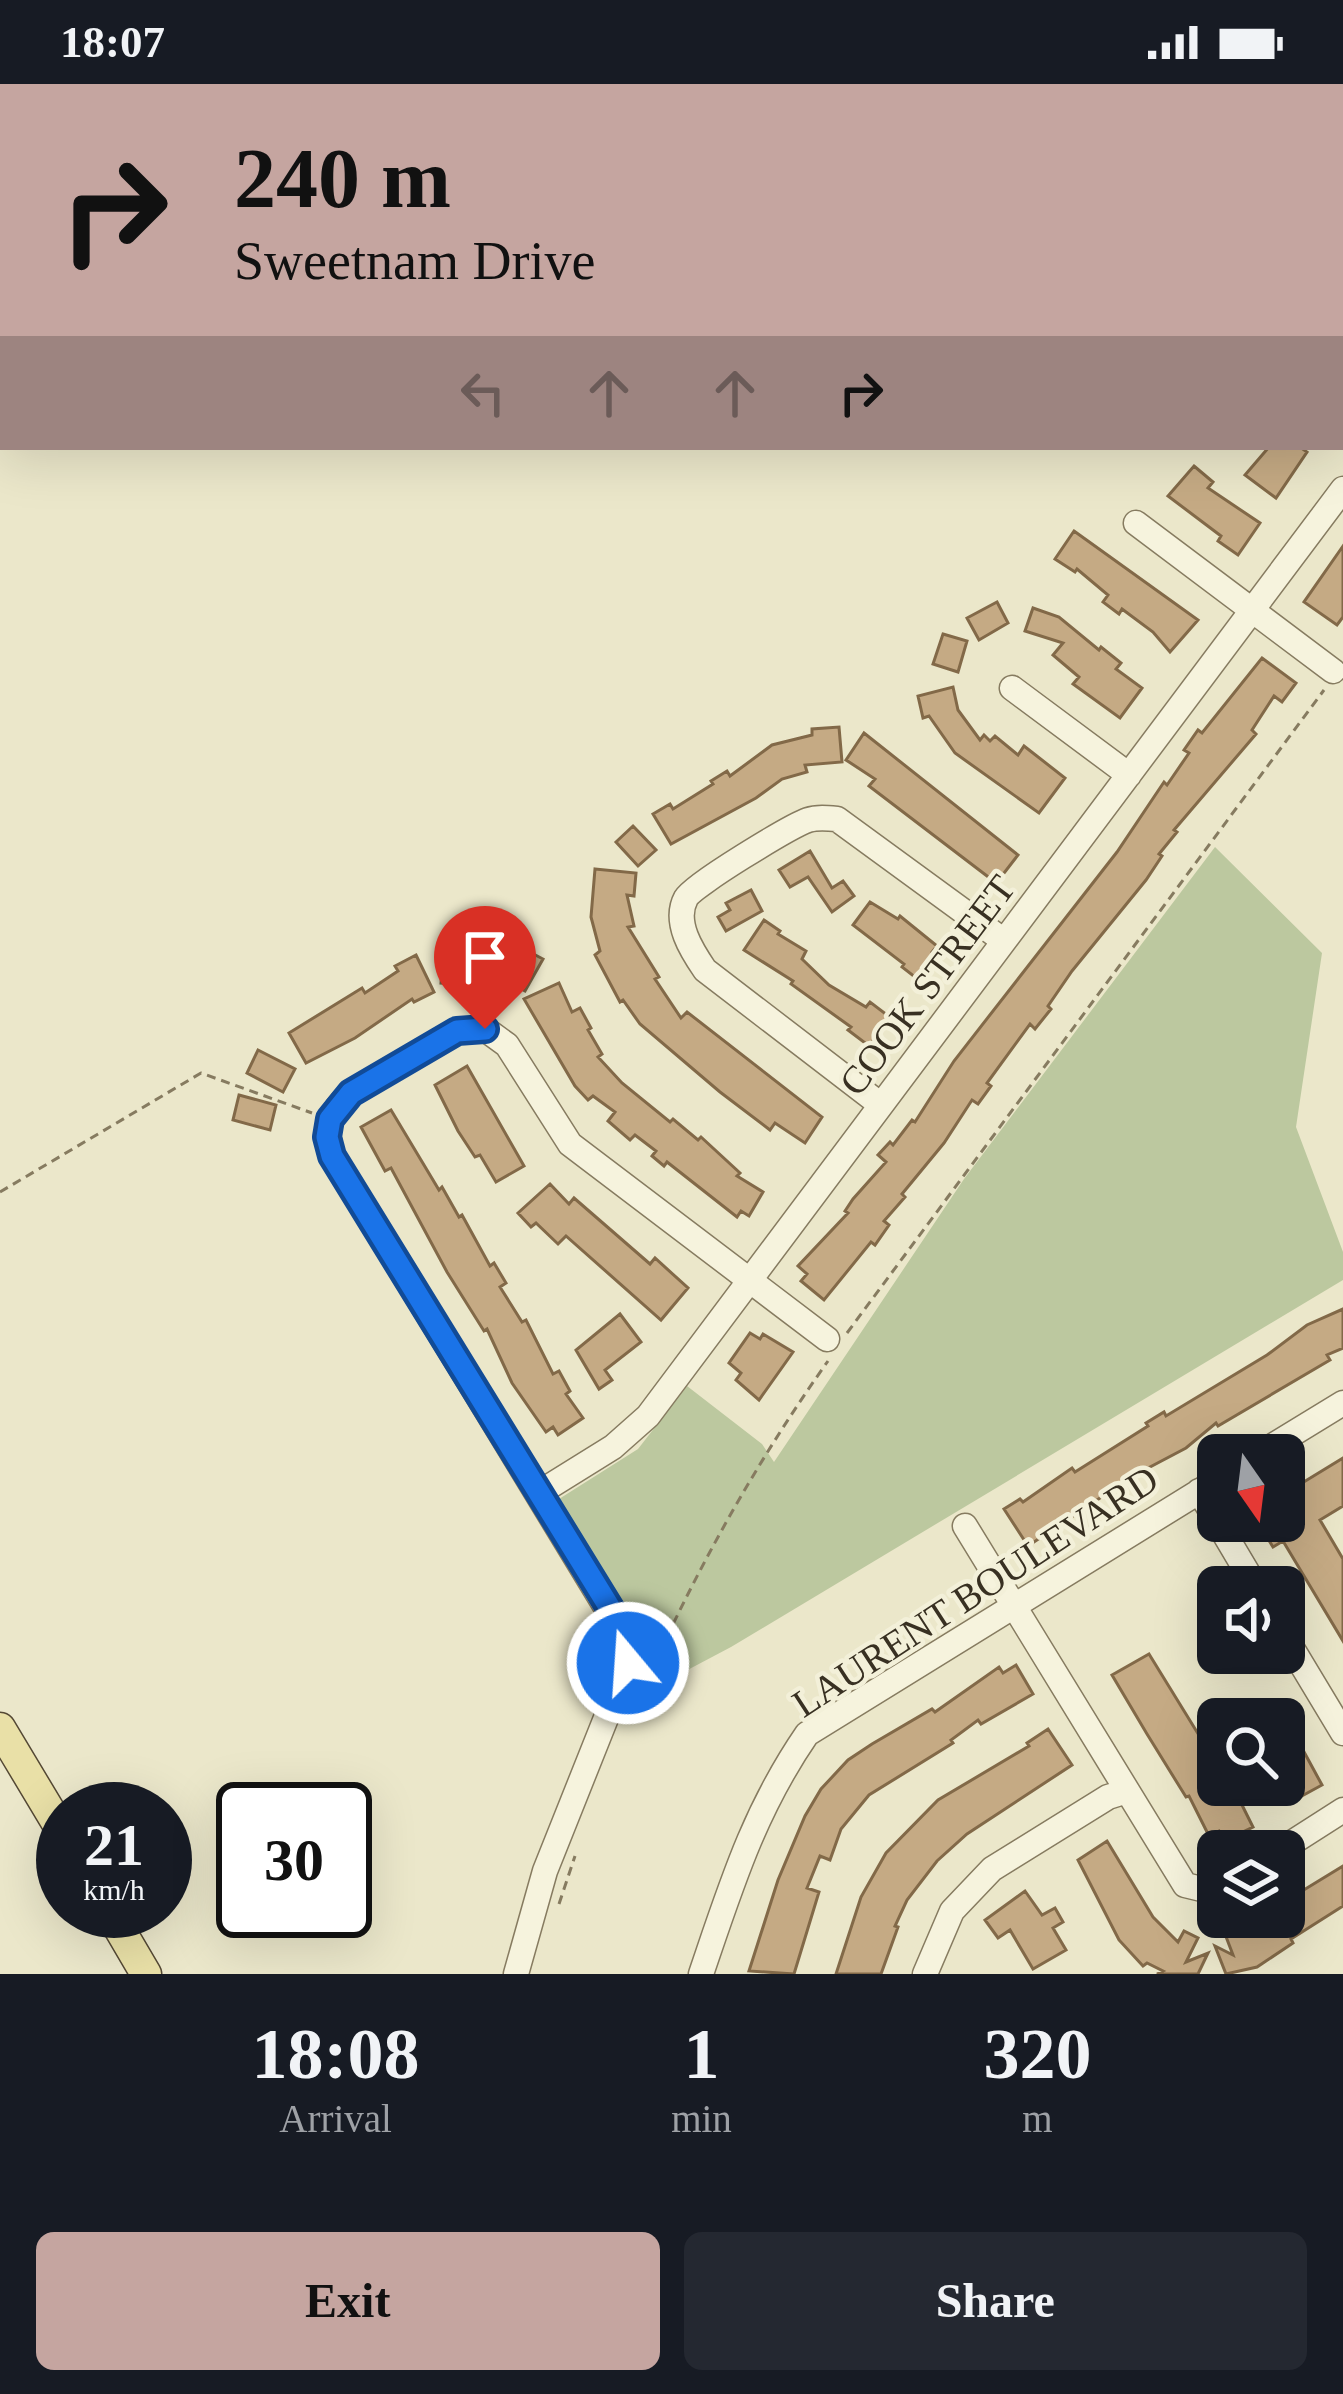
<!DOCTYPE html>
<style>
:root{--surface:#171b24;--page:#242831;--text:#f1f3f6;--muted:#9ea1a6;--accent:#c5a5a0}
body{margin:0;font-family:Georgia,serif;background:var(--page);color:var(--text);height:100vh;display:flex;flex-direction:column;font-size:45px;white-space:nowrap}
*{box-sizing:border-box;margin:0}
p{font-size:39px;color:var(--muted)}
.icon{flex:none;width:66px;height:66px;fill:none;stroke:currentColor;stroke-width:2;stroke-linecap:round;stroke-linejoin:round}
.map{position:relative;height:1890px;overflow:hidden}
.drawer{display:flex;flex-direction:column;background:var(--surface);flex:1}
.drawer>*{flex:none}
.hud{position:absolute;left:0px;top:0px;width:1344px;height:366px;box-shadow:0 12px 48px #0002;background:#c5a5a0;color:#111;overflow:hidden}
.needle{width:78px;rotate:166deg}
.buttons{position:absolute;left:1197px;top:1350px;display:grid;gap:24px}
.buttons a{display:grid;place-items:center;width:108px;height:108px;border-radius:18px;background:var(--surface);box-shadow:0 12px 48px #0002;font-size:60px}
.speed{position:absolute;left:36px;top:1698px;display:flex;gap:24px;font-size:60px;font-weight:700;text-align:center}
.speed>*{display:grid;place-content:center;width:156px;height:156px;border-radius:50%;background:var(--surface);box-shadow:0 12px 48px #0002;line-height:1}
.speed small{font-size:30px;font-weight:400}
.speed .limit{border:6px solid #111;border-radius:18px;background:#fff;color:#111}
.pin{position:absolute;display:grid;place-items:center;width:102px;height:102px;color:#fff;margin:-123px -51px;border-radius:50% 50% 50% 0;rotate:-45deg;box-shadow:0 0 12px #0007}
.pin .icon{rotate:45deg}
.me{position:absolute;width:132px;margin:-66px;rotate:342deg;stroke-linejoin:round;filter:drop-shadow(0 0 9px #0008)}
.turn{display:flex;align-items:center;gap:42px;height:252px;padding:0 36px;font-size:54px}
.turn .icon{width:156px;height:156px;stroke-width:2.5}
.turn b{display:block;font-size:84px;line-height:102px}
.lanes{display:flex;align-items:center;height:114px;padding:0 36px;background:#0003;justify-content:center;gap:60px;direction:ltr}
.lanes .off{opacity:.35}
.eta{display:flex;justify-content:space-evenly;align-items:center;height:204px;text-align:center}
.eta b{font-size:72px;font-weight:800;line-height:84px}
.button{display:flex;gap:24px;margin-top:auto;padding:24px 36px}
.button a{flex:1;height:138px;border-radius:18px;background:var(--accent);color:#111;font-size:48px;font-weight:800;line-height:138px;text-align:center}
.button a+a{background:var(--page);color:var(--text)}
.status{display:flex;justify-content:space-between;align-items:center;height:84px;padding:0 60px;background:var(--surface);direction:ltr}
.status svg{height:33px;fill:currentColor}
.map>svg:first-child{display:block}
.green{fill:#bcc89f}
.building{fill:#c5aa84;stroke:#826948;stroke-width:3}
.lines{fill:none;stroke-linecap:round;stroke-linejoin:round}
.minor-casing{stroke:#867b60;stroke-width:27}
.major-casing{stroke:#544834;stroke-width:33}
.path{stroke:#867b60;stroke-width:3;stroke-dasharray:9 6;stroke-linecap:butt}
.minor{stroke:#f6f3dd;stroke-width:24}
.major{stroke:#e9e0a7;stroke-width:30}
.route-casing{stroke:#114b97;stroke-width:30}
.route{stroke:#1a73e8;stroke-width:21}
.labels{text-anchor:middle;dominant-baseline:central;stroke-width:9;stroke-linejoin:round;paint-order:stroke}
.street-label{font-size:39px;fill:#383022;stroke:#f3f0d9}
</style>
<div class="status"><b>18:07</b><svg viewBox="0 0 49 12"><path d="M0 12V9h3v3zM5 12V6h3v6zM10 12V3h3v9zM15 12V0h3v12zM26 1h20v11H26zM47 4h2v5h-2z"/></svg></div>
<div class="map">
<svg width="1343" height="1890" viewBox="0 0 1343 1890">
<rect width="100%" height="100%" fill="#ebe7ca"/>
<path class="green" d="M1193 0H1343L1341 234V3Z
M1215 763 1322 869 1296 1043 1343 1168V1196L731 1563 644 1609 639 1552 559 1415 638 1365 687 1302 762 1360 774 1378 964 1095Z"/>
<path class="building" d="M1269 363H1300L1307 368 1276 414 1245 391Z
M1194 382 1213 398 1208 404 1260 439 1238 471 1218 457 1221 452 1168 412Z
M1074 447 1198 536 1170 568 1153 548 1122 525 1119 530 1103 518 1108 511 1077 485 1075 488 1055 475Z
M1343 462V533L1337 541 1304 518Z
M997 518 1008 539 979 556 967 534Z
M1033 524 1059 533 1099 566 1101 563 1121 579 1116 585 1142 604 1120 634 1073 600 1079 593 1053 571 1063 559 1025 547Z
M943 550 967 557 958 588 933 580Z
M1262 574 1296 599 1282 618 1274 612 1252 646 1256 650 1174 746 1177 748 1159 770 1162 772 1146 796 1072 887 1048 922 1051 925 1035 945 1030 940 987 999 991 1002 978 1020 972 1016 944 1059 902 1110 905 1113 884 1137 889 1141 875 1161 871 1158 824 1216 801 1197 807 1190 798 1182 848 1129 845 1127 853 1115 886 1078 878 1071 890 1058 893 1061 912 1036 915 1038 954 977 1117 768 1164 698 1167 701 1189 669 1184 666 1198 646 1202 649Z
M953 603 958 626 980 656 984 651 990 657 995 652 1018 671 1024 662 1065 694 1039 729 955 669 929 632 923 634 918 612Z
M839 643 842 678 805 681 807 688 782 695 756 714 671 760 653 730 670 720 673 725 713 700 711 697 727 687 730 692 772 661 812 651V645Z
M864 649 1018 771 1001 793 995 789 991 795 869 702 875 695 846 676Z
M633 742 656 766 638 782 616 758Z
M810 767 832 804 843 797 854 812 832 828 808 793 790 803 779 786Z
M595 785 636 789 634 812 627 811 634 842 628 843 659 893 655 895 681 934 687 928 822 1033 805 1059 775 1039 770 1046 720 1008 640 940 623 916 620 918 595 871 600 867 591 833Z
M751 806 762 827 726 847 718 833 730 826 726 819Z
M870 818 898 835 900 832 937 862 932 868 939 874 920 897 902 883 904 880 853 841Z
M764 836 780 847 778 850 806 867 802 875 829 901 866 923 870 918 891 934 869 962 848 946 851 943 791 900 793 897 744 866Z
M479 855 499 858 492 902 441 899 444 858 478 860Z
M522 864 543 875 525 907 505 896Z
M416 871 434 908 414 918 412 915 355 954 306 979 289 949 362 904 365 909 398 887 395 882Z
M559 899 572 928 580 924 591 944 588 946 602 970 598 973 622 999 670 1038 673 1035 698 1056 701 1053 740 1089 737 1092 763 1108 749 1132 741 1127 737 1133 667 1078 664 1082 652 1072 656 1067 635 1051 630 1056 608 1037 615 1028 593 1012 588 1016 575 1002 524 915Z
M258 966 295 985 283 1008 247 989Z
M467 982 524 1082 496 1098 480 1071 475 1073 458 1047 435 1001Z
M239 1011 276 1021 270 1046 233 1036Z
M391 1026 439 1106 442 1103 459 1133 462 1131 490 1182 494 1179 506 1199 500 1203 522 1238 526 1236 553 1290 559 1287 570 1307 566 1310 583 1334 558 1351 553 1343 546 1348 512 1299 487 1245 484 1247 447 1188 391 1084 385 1087 361 1043Z
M550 1100 569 1120 574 1114 650 1180 655 1174 688 1204 661 1236 566 1152 558 1160 536 1139 531 1143 518 1129Z
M1343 1225V1264L1327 1271 1330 1276 1218 1342 1216 1339 1186 1364 1133 1392 1028 1462 1004 1425 1020 1415 1023 1418 1072 1384 1075 1388 1148 1342 1146 1339 1164 1328 1166 1332 1267 1271 1307 1241Z
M620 1230 641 1258 605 1286 612 1296 599 1305 576 1266Z
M750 1249 760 1255 763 1250 793 1268 759 1316 736 1296 741 1289 729 1279Z
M1343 1374V1422L1320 1436 1343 1475V1557L1283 1457 1273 1463 1257 1437H1284V1410Z
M1149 1570 1213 1674 1218 1701H1226L1235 1719 1240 1717 1253 1743 1224 1757 1219 1747 1209 1752 1189 1712 1186 1713 1147 1650 1112 1591Z
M1016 1581 1033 1610 981 1640 978 1636 951 1656 953 1659 869 1711 841 1745 830 1776 820 1772 807 1804 819 1808 794 1890 749 1887 778 1796 805 1732 821 1705 848 1676 872 1660 932 1625 935 1628 999 1583 1003 1589Z
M1284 1631 1322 1701 1289 1719 1279 1701H1284Z
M1048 1645 1072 1681 967 1750 937 1777 907 1816 895 1842 898 1843 881 1890H836L861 1813 886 1769 938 1716 1029 1662 1027 1659Z
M1107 1757 1153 1833 1178 1858 1184 1847 1198 1854 1186 1878 1208 1869 1198 1890H1157L1163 1887 1147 1879 1143 1882 1119 1856 1078 1776Z
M1343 1782V1822L1291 1855 1293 1859 1257 1883 1226 1890 1215 1862 1233 1871 1225 1850 1261 1833H1284V1818Z
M1025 1807 1042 1831 1055 1824 1063 1838 1053 1844 1066 1866 1033 1885 1010 1846 998 1854 985 1836Z"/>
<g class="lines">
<g class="minor-casing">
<path id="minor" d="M1136 439 1333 587
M1012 604 1129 691
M881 1021 705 886C692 867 673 838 686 814 693 801 791 742 808 736 817 733 827 734 837 735L1004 857
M1258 1371 1343 1319
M1199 1407 1256 1503
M539 1409 613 1363 648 1332 1343 405
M965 1442 1185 1801 1214 1808 1218 1805
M1284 1551 1343 1649
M1279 1767 1343 1726
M516 1890 545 1787 628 1579 629 1561 332 1072C324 1045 329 1028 351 1009L457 947 485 945 507 961 570 1060 827 1255
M701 1890C731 1802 754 1727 807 1650L1218 1396
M925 1890 952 1827 992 1785 1108 1713 1127 1707"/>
</g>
<g class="major-casing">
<path id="major" d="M0 1644 63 1749
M109 1827 146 1890"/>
</g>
<path class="path" d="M0 1108 201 989 312 1029
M847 1249 1324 606
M630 1635C683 1510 749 1388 828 1277
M559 1820 575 1772"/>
<use href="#minor" class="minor"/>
<use href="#major" class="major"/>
</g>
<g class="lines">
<g class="route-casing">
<path id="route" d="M485 945 457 947 351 1009 330 1035 327 1053 332 1072 621 1542 629 1561 628 1579"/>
</g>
<use href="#route" class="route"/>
</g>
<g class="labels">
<g class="street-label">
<text transform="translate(927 901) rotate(-53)">COOK STREET</text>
<text transform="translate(975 1507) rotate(-33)">LAURENT BOULEVARD</text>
</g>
</g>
</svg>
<div class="buttons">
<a><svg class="needle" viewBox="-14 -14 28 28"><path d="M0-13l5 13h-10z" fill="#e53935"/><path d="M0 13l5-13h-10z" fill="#9ea1a6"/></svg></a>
<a><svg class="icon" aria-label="sound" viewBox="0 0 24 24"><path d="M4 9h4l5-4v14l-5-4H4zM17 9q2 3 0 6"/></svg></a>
<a><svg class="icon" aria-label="search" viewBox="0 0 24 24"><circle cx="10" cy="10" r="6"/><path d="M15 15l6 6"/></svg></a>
<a><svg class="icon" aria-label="layers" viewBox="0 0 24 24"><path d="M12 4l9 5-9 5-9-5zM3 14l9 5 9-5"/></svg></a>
</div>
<div class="speed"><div>21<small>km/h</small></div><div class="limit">30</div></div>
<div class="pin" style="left:485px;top:945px;background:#d93025"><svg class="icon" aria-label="arrive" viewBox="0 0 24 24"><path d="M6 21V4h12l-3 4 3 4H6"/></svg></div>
<svg class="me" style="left:628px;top:1579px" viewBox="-20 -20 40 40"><circle r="17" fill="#1a73e8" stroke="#fff" stroke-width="3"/><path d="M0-11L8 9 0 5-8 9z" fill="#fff"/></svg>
<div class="hud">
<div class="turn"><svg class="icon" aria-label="right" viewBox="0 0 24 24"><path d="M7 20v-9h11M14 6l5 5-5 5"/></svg><div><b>240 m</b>Sweetnam Drive</div></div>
<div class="lanes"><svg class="icon off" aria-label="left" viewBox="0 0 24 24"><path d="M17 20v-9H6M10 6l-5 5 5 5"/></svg><svg class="icon off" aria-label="ahead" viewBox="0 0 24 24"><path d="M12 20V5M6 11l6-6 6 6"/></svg><svg class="icon off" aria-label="ahead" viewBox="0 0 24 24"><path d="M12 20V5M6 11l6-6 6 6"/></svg><svg class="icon" aria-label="right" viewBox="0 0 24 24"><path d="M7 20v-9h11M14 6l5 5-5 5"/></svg></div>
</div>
</div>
<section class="drawer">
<div class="eta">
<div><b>18:08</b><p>Arrival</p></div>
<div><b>1</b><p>min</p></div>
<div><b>320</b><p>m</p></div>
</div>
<div class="button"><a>Exit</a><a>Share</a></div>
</section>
